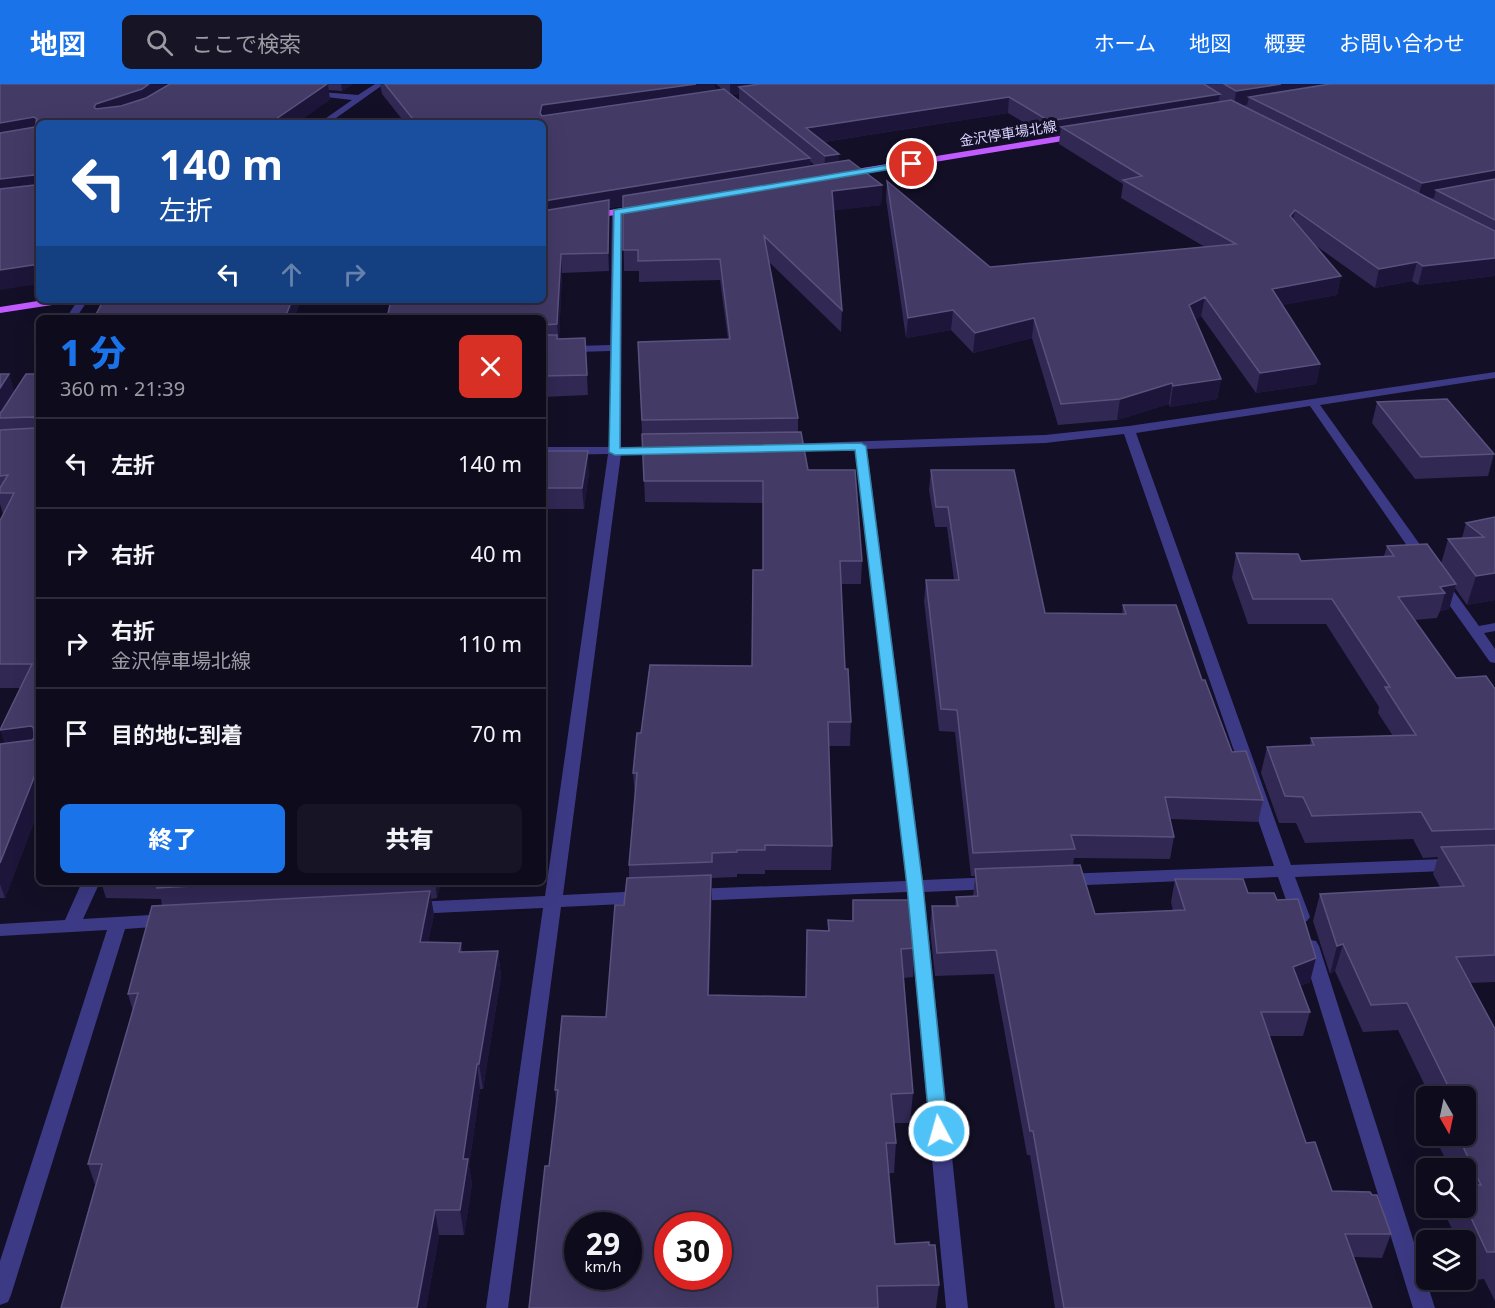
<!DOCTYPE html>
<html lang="ja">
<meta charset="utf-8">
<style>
:root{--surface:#0e0b1c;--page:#171425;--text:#f1f3f6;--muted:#9b9ba3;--line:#2e2b3b;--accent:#1a73e8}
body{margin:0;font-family:"Noto Sans","Noto Sans JP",sans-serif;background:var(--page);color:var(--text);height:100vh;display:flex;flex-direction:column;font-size:22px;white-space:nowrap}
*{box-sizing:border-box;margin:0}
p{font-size:20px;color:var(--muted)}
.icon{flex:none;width:33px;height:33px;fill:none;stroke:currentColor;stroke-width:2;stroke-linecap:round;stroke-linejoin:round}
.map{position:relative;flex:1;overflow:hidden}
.drawer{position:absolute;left:36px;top:231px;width:510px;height:570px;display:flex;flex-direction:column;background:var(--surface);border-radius:9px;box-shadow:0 6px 24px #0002,0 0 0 2px var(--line)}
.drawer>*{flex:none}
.guide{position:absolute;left:36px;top:36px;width:510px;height:183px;border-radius:9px;box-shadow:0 6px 24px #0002,0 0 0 2px var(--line);background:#1a4fa0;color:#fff;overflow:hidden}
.needle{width:39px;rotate:171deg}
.tools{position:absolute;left:1416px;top:1002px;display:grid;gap:12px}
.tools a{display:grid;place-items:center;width:60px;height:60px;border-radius:9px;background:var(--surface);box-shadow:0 6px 24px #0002,0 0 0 2px var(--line);font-size:30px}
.speed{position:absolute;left:564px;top:1128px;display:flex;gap:12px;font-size:30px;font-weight:700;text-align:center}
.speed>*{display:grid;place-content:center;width:78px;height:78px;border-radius:50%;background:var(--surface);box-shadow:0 6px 24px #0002,0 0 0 2px var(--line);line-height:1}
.speed small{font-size:15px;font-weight:400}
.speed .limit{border:9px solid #d22;background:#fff;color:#111}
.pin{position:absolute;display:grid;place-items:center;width:51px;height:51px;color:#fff;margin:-26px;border:3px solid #fff;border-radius:50%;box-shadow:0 2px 6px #0007}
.me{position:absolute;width:66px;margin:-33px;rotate:354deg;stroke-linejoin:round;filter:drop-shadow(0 0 4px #0008)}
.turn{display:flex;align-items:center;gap:21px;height:126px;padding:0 24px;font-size:27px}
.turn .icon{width:78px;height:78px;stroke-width:2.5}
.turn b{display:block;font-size:42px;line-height:51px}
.lanes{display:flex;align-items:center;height:57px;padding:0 24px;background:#0003;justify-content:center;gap:30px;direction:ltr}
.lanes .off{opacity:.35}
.round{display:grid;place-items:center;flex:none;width:63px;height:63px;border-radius:9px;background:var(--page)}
.summary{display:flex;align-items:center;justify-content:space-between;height:102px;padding:0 24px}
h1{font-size:36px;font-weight:800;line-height:45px;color:var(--accent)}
.button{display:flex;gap:12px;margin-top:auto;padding:12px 24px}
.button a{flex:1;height:69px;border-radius:9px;background:var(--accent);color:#fff;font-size:24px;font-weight:800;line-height:69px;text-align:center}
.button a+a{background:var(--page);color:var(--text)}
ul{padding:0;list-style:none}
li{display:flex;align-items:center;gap:18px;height:90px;padding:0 24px;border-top:2px solid var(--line)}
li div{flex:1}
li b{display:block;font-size:22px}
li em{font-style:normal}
header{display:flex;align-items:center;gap:36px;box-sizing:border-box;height:84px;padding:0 30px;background:var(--accent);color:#fff}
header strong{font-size:28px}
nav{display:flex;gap:33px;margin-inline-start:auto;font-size:21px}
.search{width:420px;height:54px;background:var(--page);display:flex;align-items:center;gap:15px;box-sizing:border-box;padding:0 21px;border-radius:9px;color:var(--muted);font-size:22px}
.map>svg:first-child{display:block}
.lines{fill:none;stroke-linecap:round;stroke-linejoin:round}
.minor{fill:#3d3a85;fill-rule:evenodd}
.major{fill:#c25bff;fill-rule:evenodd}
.wall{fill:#312854;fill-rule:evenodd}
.shaded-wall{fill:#1d163a}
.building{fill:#433a66;stroke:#5a527e;stroke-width:1.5;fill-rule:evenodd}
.route{fill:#4fc3f7;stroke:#337fa1;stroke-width:1.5}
.labels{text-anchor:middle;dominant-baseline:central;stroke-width:6;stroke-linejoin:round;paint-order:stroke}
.far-street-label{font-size:14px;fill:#d9d4ff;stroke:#130f26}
</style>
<header>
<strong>地図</strong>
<div class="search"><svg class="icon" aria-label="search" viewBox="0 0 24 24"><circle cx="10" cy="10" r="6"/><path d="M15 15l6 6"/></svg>ここで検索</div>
<nav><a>ホーム</a><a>地図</a><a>概要</a><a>お問い合わせ</a></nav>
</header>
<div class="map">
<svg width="1495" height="1224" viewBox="0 0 1495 1224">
<rect width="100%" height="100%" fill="#130f26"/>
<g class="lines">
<path class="minor" d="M375 0H384L329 39H319L352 16 309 11 305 9 309 7 358 11Z
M617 125 622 128 621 363 663 362 669 366 663 370H621L563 811 644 807 650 809 653 813 650 817 644 819 561 823 508 1224H486L543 824 413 830 407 828 404 824 407 820 413 818 545 812 608 370 543 371V363H609L610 267 543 269V263L610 261 612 128Z
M78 216H88L76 234H66Z
M1495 288V294L1320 321 1431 476 1424 480 1419 479 1310 322 1136 349 1291 781 1495 773V785L1295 793 1310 833 1307 837 1301 839 1295 837 1292 833 1278 793 1063 802 1057 800 1054 796 1057 792 1063 790 1274 782 1124 350 1045 359 867 365 923 796 994 793 1000 795 1003 799 1000 803 994 805 924 808 968 1224H946L907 808 692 817 686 815 683 811 686 807 692 805 906 797 855 365 783 368 777 364 783 360 1045 351 1129 342Z
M1440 494 1445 495 1479 542 1495 539V547L1484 549 1495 565V579L1490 578 1433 498Z
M82 798H100L83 835 167 830 173 832 176 836 173 840 167 842 125 845 11 1211 8 1218 0 1221V1177L107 846 0 852V840L65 836Z
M1310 856 1316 857 1319 862 1435 1224H1413L1301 862 1304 857Z"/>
<path class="major" d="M1078 49 1081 50V54L844 93 839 90 844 87Z
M643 121 646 122V126L590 135 585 132 590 129Z
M44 216H70L65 219 0 229V223Z"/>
</g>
<path class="wall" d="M0 0H353L342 7 328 6 330 16 39 39V200Z
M380 0H715V7L722 5 716 0H1495V192L1418 201 1412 197 1375 204 1315 161 1341 192 1337 211 1282 221 1320 280 1316 300 1256 309 1201 232 1195 236 1221 295 1217 315 1170 323 1169 320 1117 336 1058 341 1032 254 973 269 951 246 906 254 886 115 887 97 990 183 1205 163 1121 114 1123 100 1059 60 1060 51 1048 53 1008 29 824 58 839 70V77L882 101 881 121 834 126 842 226 841 248 769 178 798 334V348L808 386 862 477 861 500H841L845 585 851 638 850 662H829L832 762 831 786H765V790H737V793L712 794 709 911 806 913 807 846 828 847V836L852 837 853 816 915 864 913 893 904 894 913 1009 910 1039H894L896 1059 894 1089H888L895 1160 939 1201 936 1224H529L549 1082 556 1021 555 1006 606 933 629 794V781L635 713 633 689 641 649 752 582 763 486V419L645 418 638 258 728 255 720 196 639 198V187H624L623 122 609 124V187L562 189 559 255 585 254 588 311 543 313V39H405L382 10ZM739 10V17L732 11ZM810 77 814 81 810 82Z
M9 290 14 308 39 290V725L5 814H0V660H5L21 604H0V437L3 430 0 420V304Z
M1377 318 1494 370 1488 392 1415 395 1372 339Z
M543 367 589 388 584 425H543Z
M931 386 1045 529 1122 530 1123 521 1202 596 1232 668 1263 716 1258 738 1170 735 1174 753 1170 775 1074 774 1073 781 1095 830 1173 827 1171 818 1175 795 1248 809 1310 898 1300 902 1310 928 1303 952H1269L1306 1059 1332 1107 1391 1150 1382 1174 1354 1173 1372 1224H1055L1030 1071H1027L994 890 935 892 930 845 932 822H955L956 813 973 812 975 792H971L955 648 939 647 924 517 926 496H954L947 443H935L929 406Z
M1495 433V516L1467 521 1455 504 1449 525 1440 527 1437 534 1415 536 1456 594 1495 605V898L1470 899 1495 945V1217L1484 1195 1475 1196 1466 1175V1156H1457L1445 1130 1448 1124H1466V1084H1450L1434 1052H1466V1012H1430L1398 946 1363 948 1335 887 1330 890 1313 837 1320 810 1440 803 1433 790 1438 773 1423 774 1413 755 1305 759 1296 739H1279L1261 689 1267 663 1310 661 1311 654 1393 652 1378 629 1379 623 1326 540H1248L1232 494 1236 469 1301 477 1384 472 1387 462 1441 480 1448 455 1462 454 1466 439Z
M101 798H509L508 802H440L437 814 431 815 434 831 428 858 461 859 462 868 498 867 501 892 483 1005H480L469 1082 472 1100 464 1151H439L426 1224H61L95 1101 88 1080 133 927 128 910 162 821 161 815 106 814Z"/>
<path class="shaded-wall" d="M149 0H178L99 37 94 23 96 20Z
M328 0 330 16 297 39H270Z
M341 0H353L342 7Z
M696 0H715V13L543 38 540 29 542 21Z
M730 0H811L739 3V10L730 12Z
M1281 0H1378L1249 13 1247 21 1234 23 1236 7Z
M1220 10 1217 26 1061 43 1060 51 1048 53 1049 37Z
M1009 13 1008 29 810 60 806 44Z
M34 33 39 50 0 57V39Z
M839 70V87L824 89 825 72Z
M810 74 809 92 609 124V187L608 169 543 135V117Z
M1495 86V103L1436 106 1434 114 1417 117 1422 99Z
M34 91 39 109 0 114V95Z
M882 101 881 121 831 127 832 107Z
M1295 126 1291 144 1290 132Z
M561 170 562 189 559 260 557 240Z
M1495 174V192L1418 201 1423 182Z
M1417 178 1412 197 1375 204 1379 185Z
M39 180V200L0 206V186Z
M1341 192 1337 211 1268 224 1272 205Z
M1205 213 1201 232 1186 241 1189 221Z
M292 216H301L295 234H285Z
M953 226 951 246 906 254 908 234Z
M1034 234 1032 254 973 269 975 249Z
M1320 280 1316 300 1256 309 1260 289Z
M9 290 15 311 0 334V304Z
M1221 295 1217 315 1170 323 1173 302Z
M1172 299 1169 320 1117 336 1120 315Z
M588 367 589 388 584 425 582 404Z
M1495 489V516L1467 521 1476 492Z
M1456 500 1449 525 1440 527 1445 509 1440 503Z
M546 591 548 615 543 640V606Z
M31 642 39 666 8 670 0 646Z
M39 681V725L5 814 0 800V779Z
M711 791 712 819 708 940V911Z
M435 798H439L440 802 437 814Z
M430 807 434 831 423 883 420 858Z
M1343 860 1335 887 1330 890 1337 862Z
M498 867 501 892 483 1005 479 980Z
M1316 874 1310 898 1287 907 1293 883Z
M477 980 480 1005 469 1082 472 1100 464 1151 460 1126 463 1075Z
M435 1126 439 1151 426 1224H417Z"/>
<path class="building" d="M0 0H149L142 5 96 20 94 23 96 25 121 22 146 14 170 0H327L270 39H39V180L0 186V105L35 101 37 93 34 91 0 95V49L35 43 37 35 34 33 0 39Z
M385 0H696L542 21 540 29 542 32 724 5 810 74 543 117V39H416Z
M760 0H1204L1220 10 1049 37 1009 13 806 44 839 70 825 72 739 3Z
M1224 0H1281L1236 7Z
M1330 0H1495V86L1422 99 1249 13Z
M1231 16 1495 147V174L1423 182 1417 178 1379 185 1295 126 1290 132 1341 192 1272 205 1320 280 1260 289 1205 213 1189 221 1221 295 1173 302 1172 299 1120 315 1061 320 1034 234 975 249 953 226 908 234 887 97 990 183 1236 160 1123 96 1142 92 1061 43Z
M849 76 882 101 832 107 842 226 764 152 798 334 642 336 638 258 730 255 720 175 638 177V166H623V112Z
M1495 95V136L1436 106Z
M609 116 608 169 561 170 557 240 543 241V234H387L391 216H543V127Z
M106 216H292L285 234H94L103 217Z
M543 251H557V255L585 254 587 291 543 292Z
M0 290H9L0 304Z
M26 290H39V681L0 779V660L32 656 34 654V644L31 642 0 646 32 580H0V437L14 409H0V404L8 391 0 392V346L35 344V335L33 333 0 334V329L2 327Z
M1447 315 1494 370 1421 373 1377 318Z
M801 348 808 386H855L862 477H840L845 585H848L851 638H828L832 762 765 761V766H737V768L712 769V778L629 781 637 689H633L637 649H641L650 581 752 582 753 486H763V397H644L642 350Z
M543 367H588L582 404H543Z
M931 386H1014L1045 529 1126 530 1123 521H1176L1202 596H1205L1232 668 1246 667 1263 716 1165 713 1174 753 1071 751 1075 765 973 769 957 626 941 625 926 496H959L948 423H936Z
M1495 433V489L1476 492 1448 455 1484 453 1466 439Z
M1427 460 1456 500 1440 503 1445 509 1398 513 1456 594 1486 592 1495 605V745L1432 747 1421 728 1312 732 1303 713 1285 712 1267 663 1314 661 1311 654 1416 651 1385 603H1390L1332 515H1253L1236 469 1298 470 1301 477 1394 472 1387 462Z
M543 591H546L543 606Z
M1495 761V871L1456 873 1495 945V1168H1487L1466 1123V1101H1481L1458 1052H1466V1012H1439L1438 1011 1452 1010 1407 919 1371 921 1343 860 1337 862 1320 810 1464 802 1441 763Z
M1080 781 1095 830 1185 826 1175 795H1243L1248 809H1274L1277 816 1298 815 1316 874 1293 883 1310 928H1261L1306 1059 1315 1058 1332 1107 1370 1108 1372 1111H1377L1391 1150H1345L1372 1224H1064L1033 1047H1030L996 866 937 869 932 822H958L956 813 978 812 975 785Z
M711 791 708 911 806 913 807 846 829 847 828 836 853 837V816H910L915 864 901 865 913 1009 891 1010 896 1059H886L895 1160 929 1158V1161H935L939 1201 877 1202 878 1224H529L545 1082H549L558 1006H555L562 932 606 933 615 821H624L627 794ZM578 1142H628V1192H578ZM668 1142H718V1192H668Z
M159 798H267L157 804Z
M430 807 420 858 461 859 459 868 498 867 479 980H477L463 1075H468L460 1126H435L417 1224H61L102 1080H88L138 909 128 910 152 822Z"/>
<path class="route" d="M912 77 915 78V81L621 130 620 364 861 359 866 362 923 802 948 1047 946 1052 939 1054 933 1052 930 1047 907 802 855 366 615 371 609 368 614 126Z"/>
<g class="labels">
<g class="far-street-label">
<text transform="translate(1008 49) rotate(-9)">金沢停車場北線</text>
</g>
</g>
</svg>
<div class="tools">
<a><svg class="needle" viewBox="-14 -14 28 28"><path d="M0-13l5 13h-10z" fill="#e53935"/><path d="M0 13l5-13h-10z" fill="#9b9ba3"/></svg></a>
<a><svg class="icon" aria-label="search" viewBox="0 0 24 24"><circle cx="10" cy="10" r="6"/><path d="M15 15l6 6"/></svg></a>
<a><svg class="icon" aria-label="layers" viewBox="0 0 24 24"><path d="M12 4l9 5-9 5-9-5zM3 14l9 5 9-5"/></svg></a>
</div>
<div class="speed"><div>29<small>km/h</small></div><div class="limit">30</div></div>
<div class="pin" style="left:912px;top:80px;background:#d93025"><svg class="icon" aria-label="arrive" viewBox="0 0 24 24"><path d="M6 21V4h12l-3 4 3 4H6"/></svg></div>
<svg class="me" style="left:939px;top:1047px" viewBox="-20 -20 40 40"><circle r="17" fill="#4fc3f7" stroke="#fff" stroke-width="3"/><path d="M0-11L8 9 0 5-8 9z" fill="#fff"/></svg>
<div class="guide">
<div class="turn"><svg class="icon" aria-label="left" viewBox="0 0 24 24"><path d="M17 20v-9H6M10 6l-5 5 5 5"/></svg><div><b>140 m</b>左折</div></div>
<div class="lanes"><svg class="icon" aria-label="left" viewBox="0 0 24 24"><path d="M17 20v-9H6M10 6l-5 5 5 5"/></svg><svg class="icon off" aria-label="ahead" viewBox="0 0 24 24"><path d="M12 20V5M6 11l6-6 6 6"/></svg><svg class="icon off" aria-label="right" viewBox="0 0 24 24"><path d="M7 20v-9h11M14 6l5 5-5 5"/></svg></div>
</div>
<section class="drawer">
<div class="summary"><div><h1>1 分</h1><p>360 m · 21:39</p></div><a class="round" style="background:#d93025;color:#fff"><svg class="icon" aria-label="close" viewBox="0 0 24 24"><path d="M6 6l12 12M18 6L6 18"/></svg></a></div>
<ul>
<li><svg class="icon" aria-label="left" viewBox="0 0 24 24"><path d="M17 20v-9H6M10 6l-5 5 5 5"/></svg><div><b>左折</b></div><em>140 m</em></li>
<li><svg class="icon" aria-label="right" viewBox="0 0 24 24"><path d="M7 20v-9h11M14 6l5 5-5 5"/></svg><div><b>右折</b></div><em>40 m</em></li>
<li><svg class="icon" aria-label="right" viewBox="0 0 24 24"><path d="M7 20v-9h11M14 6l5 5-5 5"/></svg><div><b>右折</b><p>金沢停車場北線</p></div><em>110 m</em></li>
<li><svg class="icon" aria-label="arrive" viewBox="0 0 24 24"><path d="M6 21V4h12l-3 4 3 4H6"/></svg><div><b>目的地に到着</b></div><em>70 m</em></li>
</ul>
<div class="button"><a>終了</a><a>共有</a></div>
</section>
</div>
